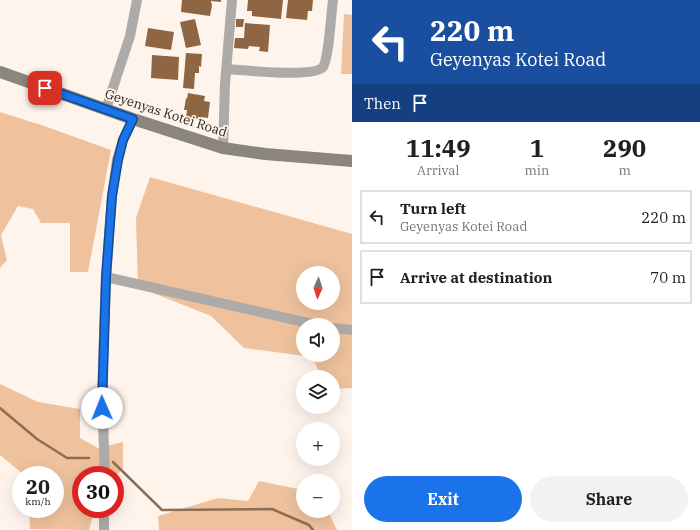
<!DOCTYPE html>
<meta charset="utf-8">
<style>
:root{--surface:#fff;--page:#f2f2f2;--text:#202124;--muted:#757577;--line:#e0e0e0;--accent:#1a73e8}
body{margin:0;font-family:"IBM Plex Serif",serif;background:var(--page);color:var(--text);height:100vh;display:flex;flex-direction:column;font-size:15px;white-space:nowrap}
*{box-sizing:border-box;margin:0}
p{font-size:13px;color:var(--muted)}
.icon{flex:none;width:22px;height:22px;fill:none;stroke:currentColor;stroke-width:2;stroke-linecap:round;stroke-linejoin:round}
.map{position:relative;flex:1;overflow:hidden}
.panel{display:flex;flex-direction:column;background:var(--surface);width:348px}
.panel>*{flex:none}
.top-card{background:#1a4fa0;color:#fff;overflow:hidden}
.needle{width:26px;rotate:183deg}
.fabs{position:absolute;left:296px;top:266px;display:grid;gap:8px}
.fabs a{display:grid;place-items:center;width:44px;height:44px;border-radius:50%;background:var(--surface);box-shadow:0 4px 16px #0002;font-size:20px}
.speed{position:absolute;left:12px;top:466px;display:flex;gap:8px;font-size:20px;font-weight:700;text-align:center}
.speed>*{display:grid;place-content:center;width:52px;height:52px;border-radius:50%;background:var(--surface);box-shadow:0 4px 16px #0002;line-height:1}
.speed small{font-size:10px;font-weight:400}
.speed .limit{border:6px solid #d22;background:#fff;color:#111}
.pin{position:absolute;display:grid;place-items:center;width:34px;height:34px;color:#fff;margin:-17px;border-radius:8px;box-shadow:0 2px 6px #0006}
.me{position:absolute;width:44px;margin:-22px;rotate:359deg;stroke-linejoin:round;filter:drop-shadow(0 0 3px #0008)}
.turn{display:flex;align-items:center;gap:14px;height:84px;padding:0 12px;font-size:18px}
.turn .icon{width:52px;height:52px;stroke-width:2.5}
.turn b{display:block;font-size:28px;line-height:34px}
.then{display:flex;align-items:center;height:38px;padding:0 12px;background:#0003;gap:8px;font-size:15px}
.eta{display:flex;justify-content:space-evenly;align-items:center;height:68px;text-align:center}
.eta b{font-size:24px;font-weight:700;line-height:28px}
.button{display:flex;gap:8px;margin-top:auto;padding:8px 12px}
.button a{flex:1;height:46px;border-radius:24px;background:var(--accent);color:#fff;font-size:16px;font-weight:700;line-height:46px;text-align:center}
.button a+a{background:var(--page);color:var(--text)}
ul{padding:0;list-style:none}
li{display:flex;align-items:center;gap:12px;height:54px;margin:0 8px 6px;padding:0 4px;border:2px solid var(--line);border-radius:0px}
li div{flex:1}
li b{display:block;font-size:15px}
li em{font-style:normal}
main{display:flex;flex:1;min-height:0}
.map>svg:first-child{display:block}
.green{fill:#efc29d;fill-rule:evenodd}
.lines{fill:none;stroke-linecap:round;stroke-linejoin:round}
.stream{stroke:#8e6e54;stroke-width:2.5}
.building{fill:#8f6643}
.street{stroke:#aeaaa7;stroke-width:10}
.secondary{stroke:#8b8580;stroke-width:12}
.route-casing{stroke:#114b97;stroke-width:10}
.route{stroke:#1a73e8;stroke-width:7}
.labels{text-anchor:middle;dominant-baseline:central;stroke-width:3.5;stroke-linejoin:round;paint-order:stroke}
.street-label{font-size:13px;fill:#26221f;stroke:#fef4ec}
</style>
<main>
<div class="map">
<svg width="352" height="530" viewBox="0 0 352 530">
<rect width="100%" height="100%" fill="#fef4ec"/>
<path class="green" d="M344 14 352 15V74H341Z
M0 112 44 126 111 150 88 272H70V223H41L33 209 18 206 1 235 7 260 0 268Z
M150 177 352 234V388L333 389V377H322L312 357 244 348 211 316 138 287 136 218ZM303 273H333V303H303ZM303 325H333V355H303Z
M0 384 38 402 80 409V438L98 448 123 442V468L115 477V475H81V509H95L89 530 30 529 29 509H55V475H24L0 455Z
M259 481 303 490V511H328L337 530H159L158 516 218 498 248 501Z"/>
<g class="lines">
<path class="stream" d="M0 408 37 439 67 458H89
M113 462 162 510 272 509 309 525 313 530"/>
</g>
<path class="building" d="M182 0H221V2L211 1 212 6 210 16 181 12Z
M248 0H283L281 19 252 16V11H247Z
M288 0H313L312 11H308L307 20 286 18Z
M195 19 201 45 186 48 180 22Z
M236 19H244L243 27H236Z
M245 23 270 25 268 52 259 51 260 47 249 46 248 49 234 48 235 38H244Z
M148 28 174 32 171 50 145 46Z
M186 53 202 54 201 67 199 66V73H195L194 89 183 88Z
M152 55 179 57 178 80 151 78Z
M188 93 205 96 204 101 210 102 208 118 201 117V119L186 118 187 110H184L186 98 187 99Z"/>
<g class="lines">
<path class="street" d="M226 69C242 70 314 78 323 67 329 58 331 13 333 0
M106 109 130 36 137 0
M223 148 225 84 232 0
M106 277 317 325
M333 328 352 330
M105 475 102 394 106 277 112 196 117 160 123 140 133 119
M104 509V530"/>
<path class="secondary" d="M0 72 133 119 223 148 265 154 352 161"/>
</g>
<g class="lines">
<g class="route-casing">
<path id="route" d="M45 88 133 119 123 140 118 160 112 196 106 277 102 408"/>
</g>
<use href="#route" class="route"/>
</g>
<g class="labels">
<g class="street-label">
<text transform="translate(166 113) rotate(18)">Geyenyas Kotei Road</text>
</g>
</g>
</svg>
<div class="fabs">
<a><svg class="needle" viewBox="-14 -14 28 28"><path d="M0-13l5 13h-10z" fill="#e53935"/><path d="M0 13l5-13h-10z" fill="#757577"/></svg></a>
<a><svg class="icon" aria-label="sound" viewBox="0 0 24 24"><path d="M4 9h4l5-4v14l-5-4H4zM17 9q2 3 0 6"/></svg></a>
<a><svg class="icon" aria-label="layers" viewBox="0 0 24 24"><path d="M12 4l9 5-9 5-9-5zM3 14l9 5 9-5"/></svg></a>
<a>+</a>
<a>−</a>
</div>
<div class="speed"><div>20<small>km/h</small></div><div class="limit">30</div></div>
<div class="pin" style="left:45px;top:88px;background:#d93025"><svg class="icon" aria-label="arrive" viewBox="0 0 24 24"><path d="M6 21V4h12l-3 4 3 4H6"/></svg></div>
<svg class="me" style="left:102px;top:408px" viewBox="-20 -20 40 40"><circle r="19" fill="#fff"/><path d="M0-13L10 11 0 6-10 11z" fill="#1a73e8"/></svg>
</div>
<section class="panel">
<div class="top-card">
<div class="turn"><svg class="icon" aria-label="left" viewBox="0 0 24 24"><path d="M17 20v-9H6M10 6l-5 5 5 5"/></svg><div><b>220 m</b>Geyenyas Kotei Road</div></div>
<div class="then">Then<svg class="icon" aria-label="arrive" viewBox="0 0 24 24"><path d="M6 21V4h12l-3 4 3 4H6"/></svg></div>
</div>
<div class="eta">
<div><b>11:49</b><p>Arrival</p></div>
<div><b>1</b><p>min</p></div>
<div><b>290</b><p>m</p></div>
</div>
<ul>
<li><svg class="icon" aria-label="left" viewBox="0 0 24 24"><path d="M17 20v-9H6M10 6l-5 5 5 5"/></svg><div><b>Turn left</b><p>Geyenyas Kotei Road</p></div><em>220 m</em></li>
<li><svg class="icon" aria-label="arrive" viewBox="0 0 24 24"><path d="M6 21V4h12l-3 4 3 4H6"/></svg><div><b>Arrive at destination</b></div><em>70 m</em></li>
</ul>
<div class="button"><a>Exit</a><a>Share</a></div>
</section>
</main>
